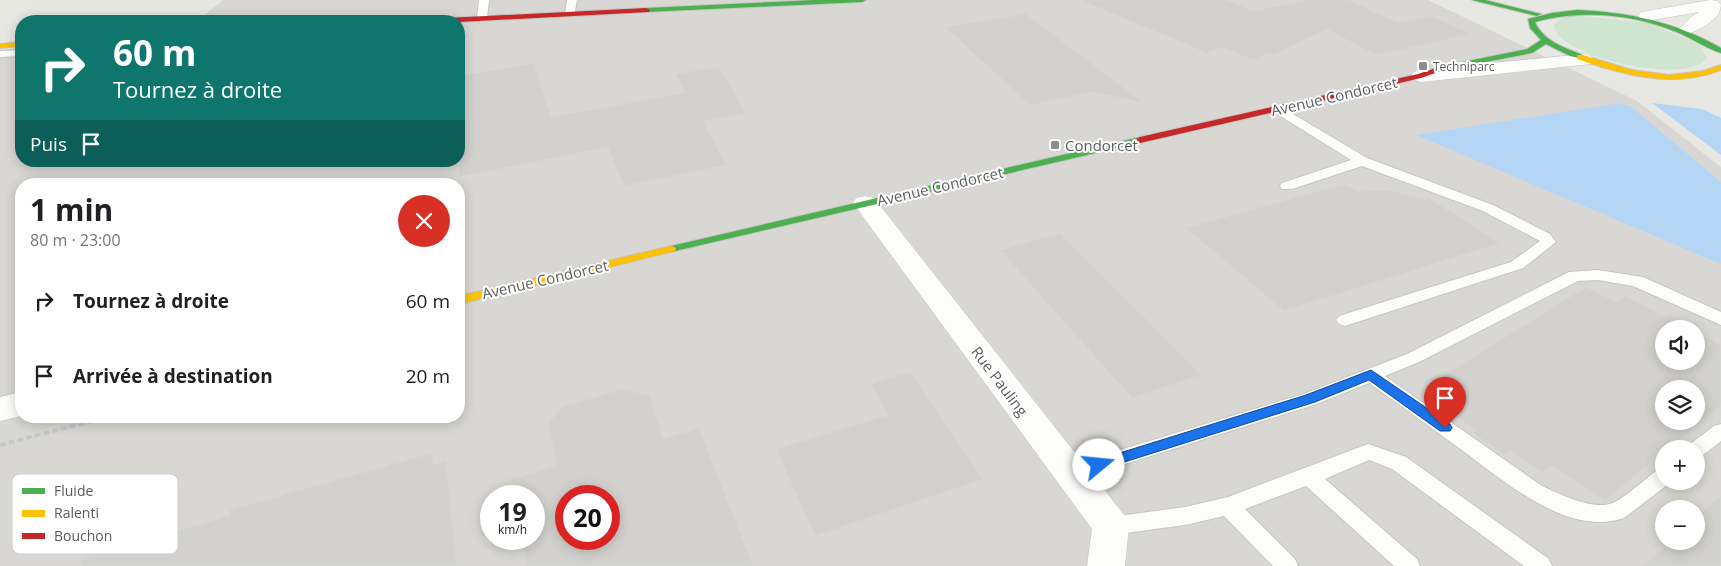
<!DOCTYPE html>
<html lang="fr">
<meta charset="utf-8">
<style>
:root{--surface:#fff;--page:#f6f6f6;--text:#202124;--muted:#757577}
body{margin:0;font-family:"Open Sans",sans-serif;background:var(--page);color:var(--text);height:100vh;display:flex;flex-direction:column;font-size:19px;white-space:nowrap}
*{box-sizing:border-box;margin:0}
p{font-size:16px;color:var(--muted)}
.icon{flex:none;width:28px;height:28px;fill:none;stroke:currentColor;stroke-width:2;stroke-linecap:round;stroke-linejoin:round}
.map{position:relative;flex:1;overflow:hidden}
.details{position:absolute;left:15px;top:178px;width:450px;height:245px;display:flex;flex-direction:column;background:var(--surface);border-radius:20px;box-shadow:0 2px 12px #0003}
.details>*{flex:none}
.guide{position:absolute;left:15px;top:15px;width:450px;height:152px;border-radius:20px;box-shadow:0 2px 12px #0003;background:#0f766e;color:#fff;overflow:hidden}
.tools{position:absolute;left:1655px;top:320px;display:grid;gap:10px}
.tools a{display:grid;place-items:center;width:50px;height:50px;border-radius:50%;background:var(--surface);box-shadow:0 2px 12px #0003;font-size:25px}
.speed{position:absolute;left:480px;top:485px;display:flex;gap:10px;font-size:25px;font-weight:700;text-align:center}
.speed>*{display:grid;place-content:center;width:65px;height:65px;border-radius:50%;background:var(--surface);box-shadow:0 2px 12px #0003;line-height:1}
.speed small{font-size:12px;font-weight:400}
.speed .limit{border:8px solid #d22;background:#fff;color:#111}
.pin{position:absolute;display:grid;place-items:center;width:42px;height:42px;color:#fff;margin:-51px -21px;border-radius:50% 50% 50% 0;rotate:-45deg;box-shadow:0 0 5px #0007}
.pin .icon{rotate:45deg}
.me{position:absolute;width:55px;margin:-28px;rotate:73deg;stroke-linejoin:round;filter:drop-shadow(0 0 4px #0008)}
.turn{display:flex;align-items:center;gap:18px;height:105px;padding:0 15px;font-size:22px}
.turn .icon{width:65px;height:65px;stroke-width:2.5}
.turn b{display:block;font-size:35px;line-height:42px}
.then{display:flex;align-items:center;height:48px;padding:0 15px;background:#0003;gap:10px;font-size:19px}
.round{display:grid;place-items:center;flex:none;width:52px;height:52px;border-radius:26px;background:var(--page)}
.head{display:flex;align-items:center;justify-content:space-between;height:85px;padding:0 15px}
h1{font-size:30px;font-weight:700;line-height:38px}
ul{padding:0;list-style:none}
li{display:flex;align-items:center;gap:15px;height:75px;padding:0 15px}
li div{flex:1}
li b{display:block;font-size:19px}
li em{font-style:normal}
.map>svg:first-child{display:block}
.industrial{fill:#d8d7d3;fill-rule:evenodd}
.green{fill:#d0e5cf}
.water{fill:#b5d5f4}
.building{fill:#d2d1ce;stroke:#d7d6d2;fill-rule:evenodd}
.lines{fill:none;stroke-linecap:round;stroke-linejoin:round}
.lane-casing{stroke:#c5c5c5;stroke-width:2}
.street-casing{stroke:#c5c5c5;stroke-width:1}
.fast-casing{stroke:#c5c5c5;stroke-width:2}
.slow-casing{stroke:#c5c5c5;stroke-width:2}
.jam-casing{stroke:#c5c5c5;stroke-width:2}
.path{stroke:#c4c9c6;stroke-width:4;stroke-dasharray:6 3;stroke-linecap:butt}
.lane{fill:#fcfcfb;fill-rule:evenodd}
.street{fill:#fcfcfb;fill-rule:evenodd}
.fast{fill:#4caf50;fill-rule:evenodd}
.slow{fill:#ffc107;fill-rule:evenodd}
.jam{fill:#c62828;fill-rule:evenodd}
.route{fill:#1a73e8;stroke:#114b97}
.poi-dot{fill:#8b8d8e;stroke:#fff;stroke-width:2}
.labels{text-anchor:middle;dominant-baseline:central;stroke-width:4;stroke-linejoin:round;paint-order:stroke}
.far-poi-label{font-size:12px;fill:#595c60;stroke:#fff;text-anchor:start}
.street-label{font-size:15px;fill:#595c60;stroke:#fff}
.poi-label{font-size:15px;fill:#595c60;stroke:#fff;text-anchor:start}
.key{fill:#fff;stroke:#cdcecf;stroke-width:1}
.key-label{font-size:14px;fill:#595c60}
</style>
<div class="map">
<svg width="1721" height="566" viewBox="0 0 1721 566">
<rect width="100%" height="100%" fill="#e8e8e3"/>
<path class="industrial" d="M223 0H1428L1637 101 1721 167V566H0V50L21 48V161H459V21H197ZM21 184H459V416H21ZM1664 329H1696V361H1664ZM1664 389H1696V421H1664ZM1664 449H1696V481H1664ZM491 496H534V539H491ZM566 496H609V539H566ZM1664 509H1696V541H1664Z"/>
<path class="green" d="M1574 15 1649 23 1700 45 1707 57C1693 87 1556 58 1554 25L1564 17Z"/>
<path class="water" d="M1652 103 1702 109 1721 118V155Z
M1615 104 1629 105 1721 182V264L1416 135Z"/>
<path class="building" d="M1080 0H1227L1253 11 1307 0H1349L1398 23 1432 16 1471 34 1376 55 1327 29 1273 55 1268 53 1253 60 1222 47 1207 53Z
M1026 14 1142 102 1092 92 1030 105 945 27Z
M534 63 551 117 685 93 675 74 719 67 746 113 703 121 726 165 624 186 608 147 459 177V76Z
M1344 184 1358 192 1369 190H1389L1426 200 1430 199 1500 243 1284 311 1186 228Z
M1060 233 1140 313 1201 375 1132 398 1000 250Z
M1586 287 1616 302 1625 296 1664 316 1667 314 1695 328 1664 329V361H1696V332L1721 345V406L1668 449H1664V452L1605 500 1551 465 1542 472 1510 450 1504 454 1473 433 1477 431 1451 413 1462 406 1430 384ZM1664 389H1696V421H1664Z
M910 372 983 479 815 536 776 449 889 415 870 384Z
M623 389 650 396 663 439 699 428 753 566H527L522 539H534V496H515L512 479 557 466 548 424 562 407ZM566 496H609V539H566Z
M432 453 433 465 446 461 457 566H81L80 559 229 516 230 510Z
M1721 496V566H1643L1671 541H1696V518Z"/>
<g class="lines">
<g class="lane-casing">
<path id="lane" d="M479 0H489L487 18 482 21 477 18Z
M567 0H577L574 16H566L565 14Z
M21 50V56L0 57V51Z
M1278 105 1367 158 1493 205 1550 234 1556 242 1523 268 1351 324 1345 326 1339 324 1336 320 1339 316 1511 262 1540 241 1483 211 1362 166 1292 189H1282L1280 186 1282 183 1351 160 1274 112 1272 109 1274 106Z
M1598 270 1643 277 1721 312V325L1633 286 1598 280 1578 281 1419 362 1385 376 1542 486C1560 494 1593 511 1613 503 1623 499 1647 478 1657 470L1664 468V481L1671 482 1624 518C1567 538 1502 479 1459 448 1429 426 1399 404 1369 383L1317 404 1071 481 1064 479 1061 473 1064 467 1071 465 1303 394 1407 354 1569 272Z
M1721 424V441L1703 455 1696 458V449H1687L1689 445 1714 426Z
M1368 444 1406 457 1549 559 1552 566H1524L1392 469 1369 460 1325 479 1417 559 1420 566H1394L1306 486 1245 509 1295 559 1298 566H1273L1224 516 1185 525 1111 535 1103 532 1100 526 1103 520 1111 517 1185 507 1228 497Z"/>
</g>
<g class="street-casing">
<path id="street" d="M1710 0 1718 1 1721 5C1720 9 1720 13 1717 16 1709 24 1692 36 1682 33L1679 29 1691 17 1699 12 1647 21 1641 20 1638 16 1641 12 1647 11Z
M1584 54 1591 56 1594 60 1591 64 1421 82 1414 80 1411 76 1414 72 1421 70Z
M865 196 874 198 1124 515 1129 526 1125 566H1087L1092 529 853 203 856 198Z
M21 392V416L0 421V397Z"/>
</g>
<g class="fast-casing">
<path id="fast" d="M816 0H866L862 2 646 12 642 10 646 8Z
M1472 0H1485L1541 14 1537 16Z
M1577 10C1628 12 1676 22 1721 48V53C1707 49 1693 39 1679 33 1635 14 1582 9 1535 22 1543 41 1565 48 1583 55V59L1570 56 1546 44 1532 53 1438 71 1434 69 1438 67 1527 49 1541 40 1530 28 1528 19 1552 13Z
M1140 137 1145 140 1143 142 671 252 666 249 671 246Z"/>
</g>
<g class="slow-casing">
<path id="slow" d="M21 42V46L0 48V44Z
M1577 55H1583L1632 70 1669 75 1703 71 1721 65V70C1673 89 1624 75 1577 59Z
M671 246 675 247 676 249 675 251 459 304V296Z"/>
</g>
<g class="jam-casing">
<path id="jam" d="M646 8 650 10 649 12 459 22 423 21 427 19Z
M1438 67 1442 69 1441 71 1421 78 1140 143 1135 140 1140 137 1418 74Z"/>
</g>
<path class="path" d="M0 445 111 416"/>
<use href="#lane" class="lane"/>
<use href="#street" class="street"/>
<use href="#fast" class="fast"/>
<use href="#slow" class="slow"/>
<use href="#jam" class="jam"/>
</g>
<path class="route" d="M1371 370 1450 424 1452 428 1450 431H1440L1369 380 1315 402 1099 470 1094 469 1092 465 1094 461 1306 395Z"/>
<g class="poi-dot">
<rect x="1418" y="61" width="10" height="10" rx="2.5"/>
<rect x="1050" y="140" width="10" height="10" rx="2.5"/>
</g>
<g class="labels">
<g class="far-poi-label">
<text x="1433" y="66">Techniparc</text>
</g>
<g class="street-label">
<text transform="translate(1334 96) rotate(-13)">Avenue Condorcet</text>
<text transform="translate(940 186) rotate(-13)">Avenue Condorcet</text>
<text transform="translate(545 279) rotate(-13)">Avenue Condorcet</text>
<text transform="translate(1000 381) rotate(53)">Rue Pauling</text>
</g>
<g class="poi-label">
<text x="1065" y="145">Condorcet</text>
</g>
</g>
<rect x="12" y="474" width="166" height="80" rx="8" class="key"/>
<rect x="22" y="488" width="23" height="6" fill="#4caf50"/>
<rect x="22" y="510" width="23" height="7" fill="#ffc107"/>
<rect x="22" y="533" width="23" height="6" fill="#c62828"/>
<g class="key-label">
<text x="54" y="496">Fluide</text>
<text x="54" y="518">Ralenti</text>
<text x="54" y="541">Bouchon</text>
</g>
</svg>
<div class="tools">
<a><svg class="icon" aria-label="sound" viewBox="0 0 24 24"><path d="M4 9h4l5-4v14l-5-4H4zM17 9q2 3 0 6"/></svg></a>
<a><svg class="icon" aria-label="layers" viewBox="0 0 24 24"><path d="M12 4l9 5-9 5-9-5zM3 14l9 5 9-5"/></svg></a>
<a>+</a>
<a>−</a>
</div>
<div class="speed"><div>19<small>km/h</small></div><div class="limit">20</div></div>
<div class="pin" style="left:1445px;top:428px;background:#d93025"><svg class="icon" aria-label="arrive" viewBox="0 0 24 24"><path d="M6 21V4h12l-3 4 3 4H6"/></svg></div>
<svg class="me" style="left:1099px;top:465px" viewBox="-20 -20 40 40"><circle r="19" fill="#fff"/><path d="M0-13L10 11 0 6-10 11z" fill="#1a73e8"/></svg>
<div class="guide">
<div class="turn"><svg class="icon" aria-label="right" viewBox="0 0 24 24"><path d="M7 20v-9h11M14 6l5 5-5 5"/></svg><div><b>60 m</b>Tournez à droite</div></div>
<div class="then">Puis<svg class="icon" aria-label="arrive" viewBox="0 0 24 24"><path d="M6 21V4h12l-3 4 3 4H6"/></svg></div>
</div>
<section class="details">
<div class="head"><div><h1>1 min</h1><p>80 m · 23:00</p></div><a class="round" style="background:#d93025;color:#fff"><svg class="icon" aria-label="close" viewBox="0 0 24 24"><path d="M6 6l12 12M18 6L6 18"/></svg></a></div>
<ul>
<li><svg class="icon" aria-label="right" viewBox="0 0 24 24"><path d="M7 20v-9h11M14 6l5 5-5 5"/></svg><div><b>Tournez à droite</b></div><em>60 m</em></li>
<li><svg class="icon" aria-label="arrive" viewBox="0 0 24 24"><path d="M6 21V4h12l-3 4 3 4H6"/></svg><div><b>Arrivée à destination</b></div><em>20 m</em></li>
</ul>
</section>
</div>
